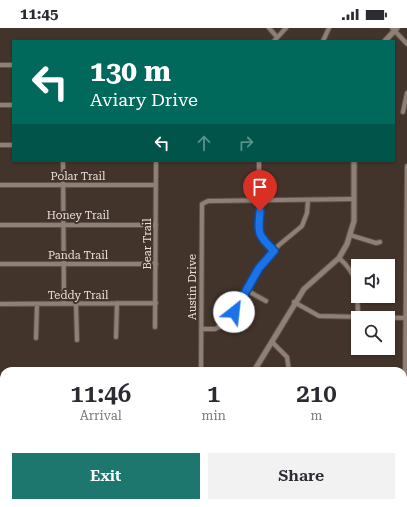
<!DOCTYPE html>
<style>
:root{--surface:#fff;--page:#f2f2f3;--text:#2b2b33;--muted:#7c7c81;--accent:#1d776e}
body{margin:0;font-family:"Roboto Serif",serif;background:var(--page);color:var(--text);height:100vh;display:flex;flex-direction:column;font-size:15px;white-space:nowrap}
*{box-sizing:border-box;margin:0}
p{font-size:13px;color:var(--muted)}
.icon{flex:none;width:22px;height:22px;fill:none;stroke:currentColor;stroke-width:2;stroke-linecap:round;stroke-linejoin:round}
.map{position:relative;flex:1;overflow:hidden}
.side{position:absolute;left:0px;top:339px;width:407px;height:140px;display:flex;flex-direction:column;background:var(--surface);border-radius:12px 12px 0 0;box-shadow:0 1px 3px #0004}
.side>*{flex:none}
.guide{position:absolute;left:12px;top:12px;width:383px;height:122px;border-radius:0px;box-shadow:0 1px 3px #0004;background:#00695c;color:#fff;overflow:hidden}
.controls{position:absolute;left:351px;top:231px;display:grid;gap:8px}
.controls a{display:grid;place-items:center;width:44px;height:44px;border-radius:0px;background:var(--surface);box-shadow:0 1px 3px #0004;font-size:20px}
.pin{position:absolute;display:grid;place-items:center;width:34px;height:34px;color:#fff;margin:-41px -17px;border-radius:50% 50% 50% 0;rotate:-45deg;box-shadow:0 0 4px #0007}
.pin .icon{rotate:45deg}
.me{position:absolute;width:44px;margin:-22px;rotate:29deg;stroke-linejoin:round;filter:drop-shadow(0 0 3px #0008)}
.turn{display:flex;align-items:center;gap:14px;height:84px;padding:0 12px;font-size:18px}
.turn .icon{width:52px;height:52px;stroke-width:2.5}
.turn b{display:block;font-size:28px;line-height:34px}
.lanes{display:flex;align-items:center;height:38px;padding:0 12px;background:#0003;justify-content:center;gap:20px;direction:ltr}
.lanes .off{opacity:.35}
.eta{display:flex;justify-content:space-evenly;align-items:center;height:68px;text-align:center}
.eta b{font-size:24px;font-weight:600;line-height:28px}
.cta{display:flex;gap:8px;margin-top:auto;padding:8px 12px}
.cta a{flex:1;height:46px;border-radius:0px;background:var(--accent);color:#fff;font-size:16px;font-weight:600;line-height:46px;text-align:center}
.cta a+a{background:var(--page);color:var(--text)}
.status{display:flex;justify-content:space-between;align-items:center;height:28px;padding:0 20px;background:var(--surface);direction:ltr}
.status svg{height:11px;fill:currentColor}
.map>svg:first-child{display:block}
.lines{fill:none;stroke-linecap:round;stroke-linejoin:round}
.stream{stroke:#032e26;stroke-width:1}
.river{stroke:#032e26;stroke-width:7}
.minor-casing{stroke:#5e524b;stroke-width:6}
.tertiary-casing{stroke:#5e524b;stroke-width:7}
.minor{stroke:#907f75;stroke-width:4}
.tertiary{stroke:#907f75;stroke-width:5}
.route-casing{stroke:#114b97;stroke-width:10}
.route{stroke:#1a73e8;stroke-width:7}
.labels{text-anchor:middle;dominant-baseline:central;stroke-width:4;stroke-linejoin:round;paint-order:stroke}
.street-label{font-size:11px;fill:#e9dfda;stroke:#42342b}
</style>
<div class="status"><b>11:45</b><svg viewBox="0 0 49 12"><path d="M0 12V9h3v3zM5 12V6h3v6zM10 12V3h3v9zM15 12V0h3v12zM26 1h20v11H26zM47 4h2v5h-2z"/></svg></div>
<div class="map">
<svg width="407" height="479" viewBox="0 0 407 479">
<rect width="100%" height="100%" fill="#42342b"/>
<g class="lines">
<path class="stream" d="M128 479 136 475"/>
<path class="river" d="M0 445 4 446
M24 475V479"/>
<g class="minor-casing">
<path id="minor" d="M269 0 277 9
M392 0 407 16
M274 13 286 0
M323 13 329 0
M0 37H13
M0 77H13
M403 84 407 65
M0 117H13
M63 133 64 276
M259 133V204L261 210 274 223
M407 138 405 349 407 359
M0 157H156
M0 197H156
M350 207 376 215 380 214
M339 230C360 248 357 263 358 289
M0 236H156
M246 262 266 273
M294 274 319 288 406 290
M0 276 156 275
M76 276 77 312
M155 299 156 133
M201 301H215L225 296 259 240 279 217 302 198 307 185 308 172
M116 309 117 275
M36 310 37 276
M272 314 287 329 289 343
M201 343 202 176 208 173 354 171
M403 442H407"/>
</g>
<g class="tertiary-casing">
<path id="tertiary" d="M385 13 397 0
M254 343 304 261 339 230 347 216 354 193V133
M231 479V475
M236 479V475"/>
</g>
<use href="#minor" class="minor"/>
<use href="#tertiary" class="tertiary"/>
</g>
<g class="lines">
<g class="route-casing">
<path id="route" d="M234 284 259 240 274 223C257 206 258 206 260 183"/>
</g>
<use href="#route" class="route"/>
</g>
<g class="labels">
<g class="street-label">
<text x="78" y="148">Polar Trail</text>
<text x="78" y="187">Honey Trail</text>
<text transform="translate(147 216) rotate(-90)">Bear Trail</text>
<text x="78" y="227">Panda Trail</text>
<text transform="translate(192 259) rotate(-90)">Austin Drive</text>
<text x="78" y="267">Teddy Trail</text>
</g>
</g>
</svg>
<div class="controls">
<a><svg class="icon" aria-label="sound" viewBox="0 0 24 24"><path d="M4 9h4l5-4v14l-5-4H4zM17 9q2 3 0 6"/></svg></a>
<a><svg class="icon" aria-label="search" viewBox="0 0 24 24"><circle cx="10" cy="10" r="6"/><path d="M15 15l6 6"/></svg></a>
</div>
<div class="pin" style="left:260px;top:183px;background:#d93025"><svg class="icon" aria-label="arrive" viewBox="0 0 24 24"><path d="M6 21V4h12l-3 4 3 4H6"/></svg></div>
<svg class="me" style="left:234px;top:284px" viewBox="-20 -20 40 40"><circle r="19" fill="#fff"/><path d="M0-13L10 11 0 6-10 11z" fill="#1a73e8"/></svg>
<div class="guide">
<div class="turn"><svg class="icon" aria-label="left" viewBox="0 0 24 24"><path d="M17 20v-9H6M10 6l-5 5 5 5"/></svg><div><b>130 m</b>Aviary Drive</div></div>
<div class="lanes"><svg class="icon" aria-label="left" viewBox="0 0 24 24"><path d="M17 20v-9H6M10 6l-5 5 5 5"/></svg><svg class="icon off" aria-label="ahead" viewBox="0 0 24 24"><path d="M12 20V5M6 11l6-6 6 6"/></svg><svg class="icon off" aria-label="right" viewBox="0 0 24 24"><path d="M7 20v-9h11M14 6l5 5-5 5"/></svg></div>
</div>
<section class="side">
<div class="eta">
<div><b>11:46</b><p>Arrival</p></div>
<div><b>1</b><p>min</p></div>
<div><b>210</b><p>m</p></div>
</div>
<div class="cta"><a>Exit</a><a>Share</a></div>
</section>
</div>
